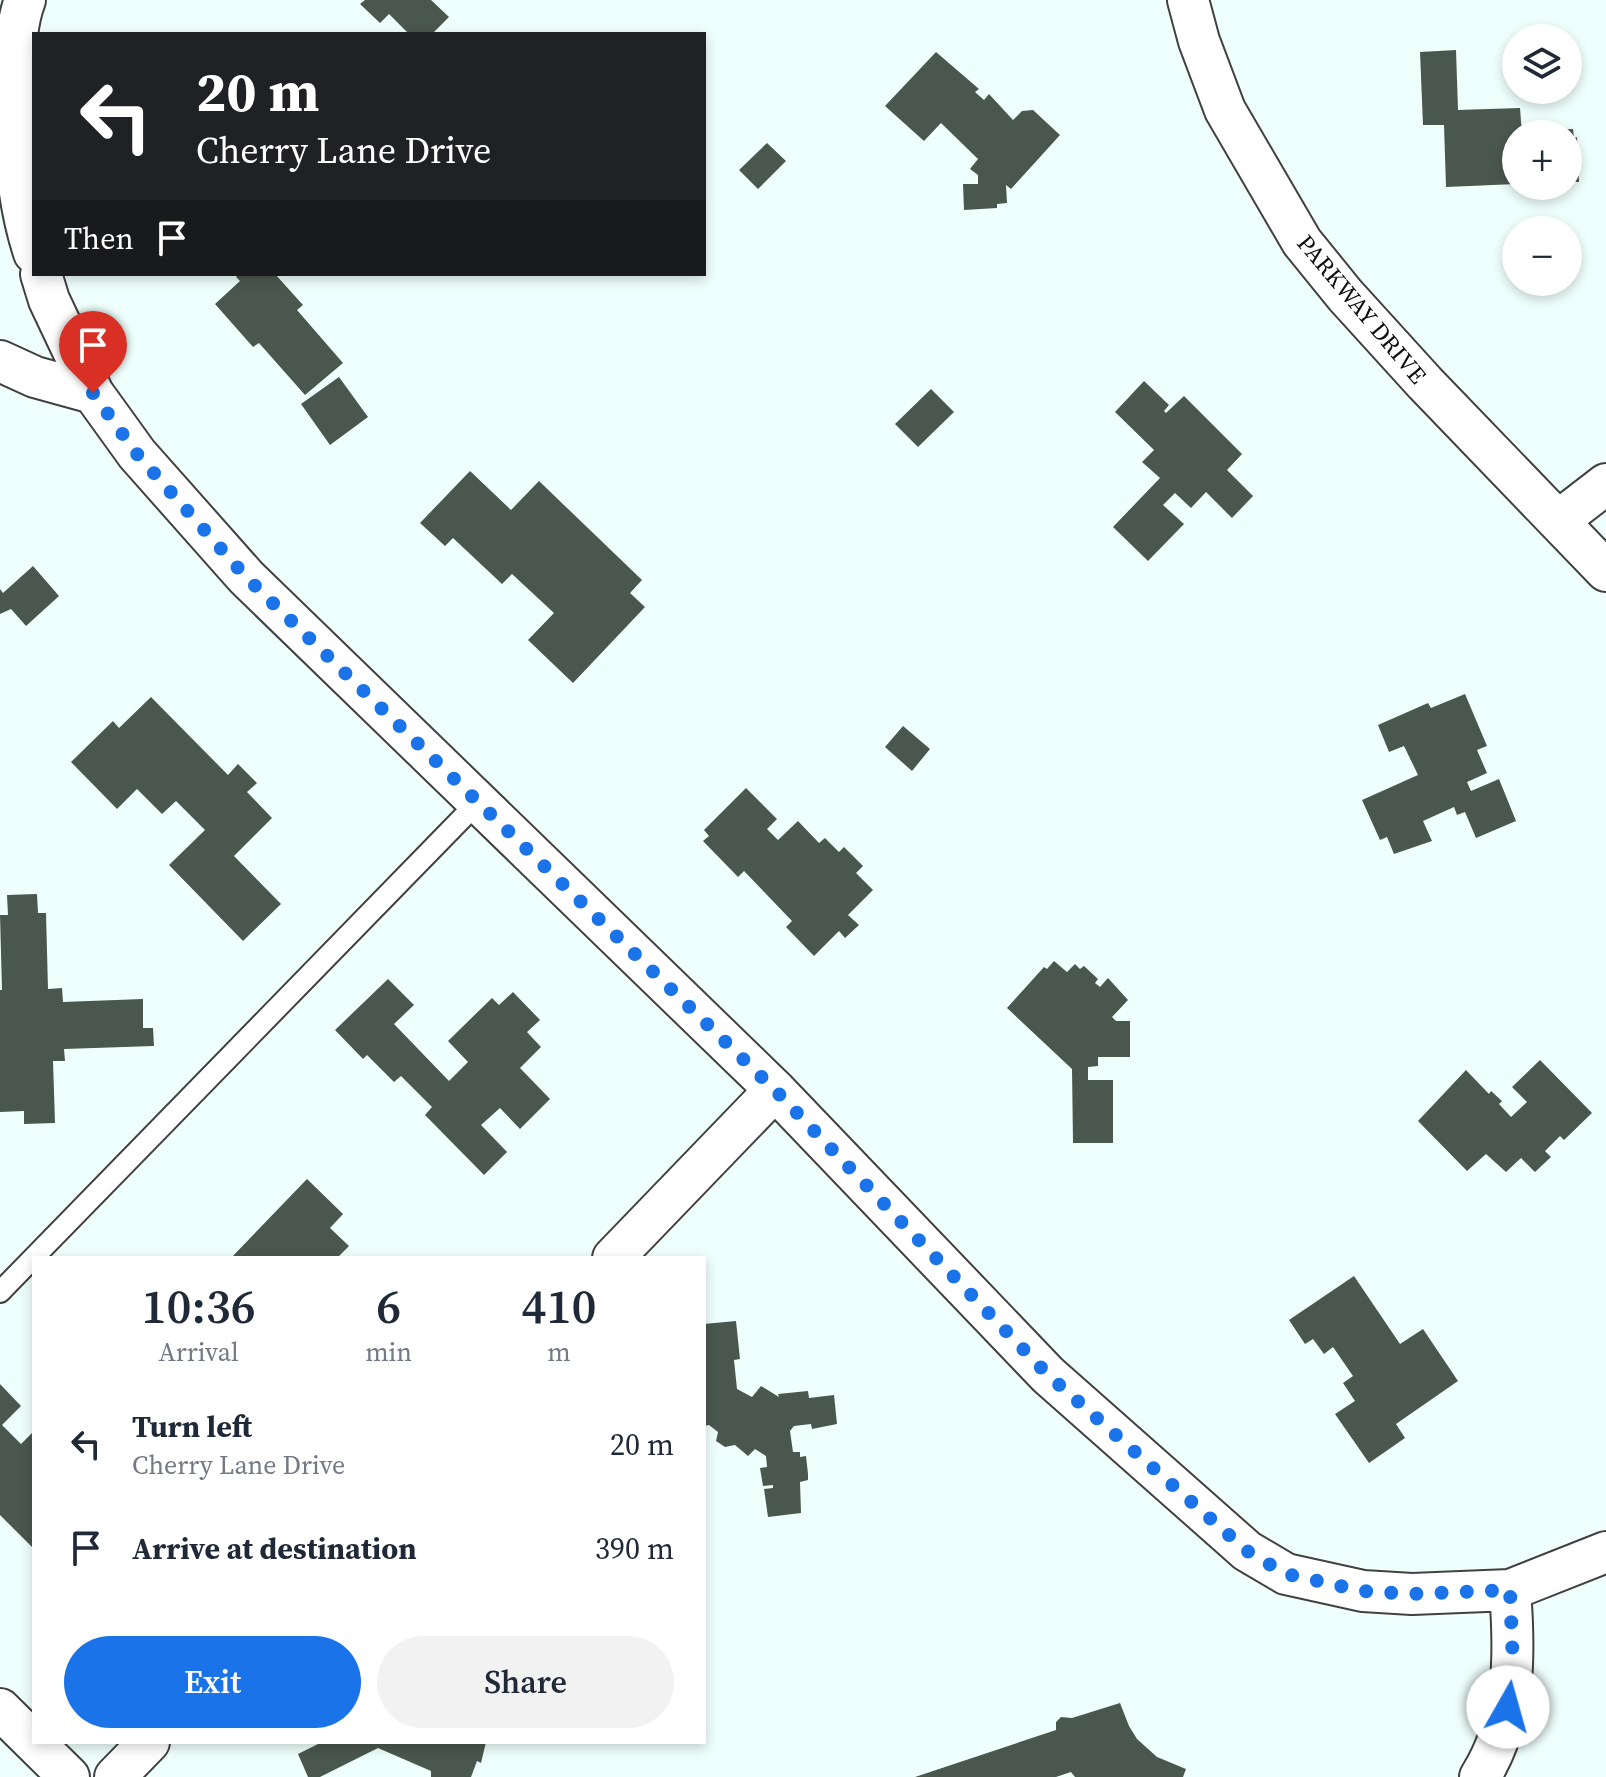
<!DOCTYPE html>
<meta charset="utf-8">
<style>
:root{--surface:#fff;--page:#f2f2f3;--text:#1f2937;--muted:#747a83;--accent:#1a73e8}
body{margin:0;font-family:"Source Serif 4",serif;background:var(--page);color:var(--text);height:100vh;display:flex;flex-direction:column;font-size:30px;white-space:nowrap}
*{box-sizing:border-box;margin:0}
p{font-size:26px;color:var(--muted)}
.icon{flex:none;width:44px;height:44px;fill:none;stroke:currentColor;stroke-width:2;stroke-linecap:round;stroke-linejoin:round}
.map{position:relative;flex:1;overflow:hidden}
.side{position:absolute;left:32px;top:1256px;width:674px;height:488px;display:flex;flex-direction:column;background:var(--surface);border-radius:0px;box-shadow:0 4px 12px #0003}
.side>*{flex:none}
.top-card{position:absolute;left:32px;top:32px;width:674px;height:244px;border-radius:0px;box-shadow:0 4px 12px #0003;background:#202124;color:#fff;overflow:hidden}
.tools{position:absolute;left:1502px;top:24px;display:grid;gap:16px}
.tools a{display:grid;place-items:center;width:80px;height:80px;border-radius:50%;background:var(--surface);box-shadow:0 4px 12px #0003;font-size:40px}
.pin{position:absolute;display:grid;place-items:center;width:68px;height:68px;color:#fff;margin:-82px -34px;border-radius:50% 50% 50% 0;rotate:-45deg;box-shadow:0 0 8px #0007}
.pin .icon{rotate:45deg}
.me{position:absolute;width:88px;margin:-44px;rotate:7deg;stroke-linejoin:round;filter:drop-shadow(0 0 6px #0008)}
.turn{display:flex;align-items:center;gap:28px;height:168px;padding:0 32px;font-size:36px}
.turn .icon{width:104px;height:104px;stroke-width:2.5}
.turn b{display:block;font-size:56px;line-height:68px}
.then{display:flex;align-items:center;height:76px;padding:0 32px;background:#0003;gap:16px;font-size:30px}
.eta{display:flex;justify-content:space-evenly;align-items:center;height:136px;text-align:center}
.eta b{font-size:48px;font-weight:600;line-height:56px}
.cta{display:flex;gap:16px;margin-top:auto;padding:16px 32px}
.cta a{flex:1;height:92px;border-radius:48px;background:var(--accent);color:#fff;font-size:32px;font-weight:600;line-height:92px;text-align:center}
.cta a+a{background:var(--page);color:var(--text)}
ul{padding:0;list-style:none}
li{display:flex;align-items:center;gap:24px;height:104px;padding:0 32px}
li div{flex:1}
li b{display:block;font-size:30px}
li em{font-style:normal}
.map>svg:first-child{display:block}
.building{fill:#4a574e}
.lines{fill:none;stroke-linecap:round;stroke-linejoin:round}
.service-casing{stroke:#414141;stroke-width:24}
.minor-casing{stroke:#414141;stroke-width:44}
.service{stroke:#fff;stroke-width:20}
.minor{stroke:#fff;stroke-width:40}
.route{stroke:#1a73e8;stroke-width:14;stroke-dasharray:0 25.2}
.labels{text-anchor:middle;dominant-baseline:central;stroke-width:8;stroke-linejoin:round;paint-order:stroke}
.street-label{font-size:24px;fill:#0e0e0e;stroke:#fff}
</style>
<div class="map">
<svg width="1606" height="1777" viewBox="0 0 1606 1777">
<rect width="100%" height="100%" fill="#effffb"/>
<path class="building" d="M365 0H431L449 17 432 34H409L389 14 380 23 360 4Z
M1456 50 1458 110 1520 108 1522 134H1516V184L1446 187 1444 125H1423L1420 52Z
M936 52 979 89 975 92 984 100 989 94 1013 120 1022 111 1033 110 1060 135 1011 189 1006 185 1007 203 997 204V208L964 210 963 184H978V175L970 169 978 159 941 123 924 141 885 106Z
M1573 129 1574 138 1577 137 1579 182H1568V134H1551L1550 130Z
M767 143 786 161 758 189 739 170Z
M239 274H275L303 305 297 310 343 363 305 395 259 343 253 347 215 304 240 281 236 277Z
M339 377 368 417 330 445 301 404Z
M1144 381 1169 405 1164 411 1166 413 1184 396 1242 454 1227 470 1253 496 1232 518 1206 492 1191 508 1175 493 1163 505 1184 524 1148 561 1113 527 1160 478 1142 462 1154 450 1115 412Z
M931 389 954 412 918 447 895 424Z
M470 471 511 510 539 481 642 580 630 593 645 607 573 683 528 640 554 613 512 574 502 584 453 538 445 546 420 523Z
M33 566 59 596 26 626 11 609 0 614V589L3 593Z
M1465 694 1487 746 1477 750 1487 773 1467 782 1471 791 1499 779 1516 821 1476 838 1465 812 1457 815 1454 807 1423 821 1432 841 1394 854 1387 837 1380 840 1362 800 1418 775 1404 746 1389 752 1378 725 1428 703 1431 708Z
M151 697 228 775 238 764 257 783 247 792 272 818 234 856 281 904 243 941 169 865 205 830 176 801 162 814 137 789 117 809 71 762 113 721 119 728Z
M903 726 930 749 912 771 885 747Z
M746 788 777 819 767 829 778 840 798 821 819 843 825 838 839 852 844 847 863 866 856 873 873 890 848 915 859 925 845 938 839 931 814 956 786 927 792 921 744 871 738 877 703 841 709 836 704 830Z
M37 894 38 913H46L48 989 62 988 63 1002 143 999V1028H153L154 1046 64 1049 65 1061H53L55 1123 24 1124V1111L0 1112V990H2L0 915H8L7 895Z
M1054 961 1067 972 1075 964 1080 969 1084 966 1098 979 1095 983 1100 987 1108 978 1128 1000 1112 1017 1116 1021H1130V1057H1098V1066L1088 1067V1080H1113V1143H1073L1072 1069 1007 1008 1044 967 1047 969Z
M388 979 414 1005 394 1024 449 1081 468 1062 448 1041 492 998 499 1005 513 992 540 1020 527 1032 541 1047 520 1068 550 1099 520 1129 500 1108 481 1125 507 1152 484 1175 425 1115 432 1107 401 1076 394 1082 367 1055 363 1059 335 1030Z
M1540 1060 1592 1113 1564 1140 1560 1136 1545 1151 1551 1157 1535 1172 1521 1158 1506 1172 1486 1154 1467 1171 1418 1121 1466 1070 1489 1094 1491 1091 1502 1101 1499 1104 1511 1117 1527 1102 1512 1087Z
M307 1179 343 1214 330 1228 349 1246 337 1258H231Z
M1354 1276 1400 1344 1423 1329 1458 1381 1396 1424 1405 1438 1369 1463 1335 1414 1355 1401 1343 1383 1353 1376 1333 1347 1324 1354 1313 1339 1305 1344 1289 1320Z
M736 1321 740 1359 734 1360 737 1389 752 1397 761 1386 779 1397 778 1394 808 1391 809 1398 834 1395 837 1424 812 1429 811 1424 794 1426 790 1431 793 1452H800V1457L806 1456 808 1474V1480L800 1482 801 1513 768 1517 764 1489 773 1488V1485L763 1486 760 1468 767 1467 766 1456 755 1449 748 1456 735 1445 725 1447 716 1441 718 1432 709 1425 704 1426V1324Z
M0 1384 21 1406 2 1425 21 1444 34 1431V1549L0 1515Z
M1120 1703 1129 1726 1137 1739 1157 1757 1186 1769 1183 1777H1075L1071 1772 1056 1777H915L1056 1730V1722L1061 1717 1072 1718Z
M322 1742H486L481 1763 477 1761 471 1777H431V1771L378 1748 320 1777H308L298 1754Z"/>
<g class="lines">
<g class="service-casing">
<path id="service" d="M0 1292 477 803"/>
</g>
<g class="minor-casing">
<path id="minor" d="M25 0C16 24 16 48 15 74 13 134 15 195 34 253
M1188 0 1199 41 1225 110 1302 242 1345 295 1425 383 1606 571
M41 274 49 300 93 393 137 454 246 577 775 1090 1048 1375 1247 1551 1286 1574 1363 1591 1412 1594 1510 1590 1606 1552
M0 361 35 377 93 393
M1558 521 1606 484
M613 1258 775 1090
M0 1709 69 1777
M115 1777 149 1742
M1480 1777C1516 1720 1515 1654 1510 1590"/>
</g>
<use href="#service" class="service"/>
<use href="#minor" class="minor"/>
</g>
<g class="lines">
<path class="route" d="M93 393 137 454 246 577 775 1090 1048 1375 1247 1551 1286 1574 1363 1591 1412 1594 1510 1590 1513 1666 1508 1707"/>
</g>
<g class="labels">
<g class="street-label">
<text transform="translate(1362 309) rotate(50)">PARKWAY DRIVE</text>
</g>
</g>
</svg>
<div class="tools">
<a><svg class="icon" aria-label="layers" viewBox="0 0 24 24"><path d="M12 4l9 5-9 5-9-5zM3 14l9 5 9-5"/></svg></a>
<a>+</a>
<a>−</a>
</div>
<div class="pin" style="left:93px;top:393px;background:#d93025"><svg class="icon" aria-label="arrive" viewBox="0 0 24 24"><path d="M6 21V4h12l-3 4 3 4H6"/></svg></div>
<svg class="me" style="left:1508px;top:1707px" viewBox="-20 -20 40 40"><circle r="19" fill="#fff"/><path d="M0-13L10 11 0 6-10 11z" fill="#1a73e8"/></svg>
<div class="top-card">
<div class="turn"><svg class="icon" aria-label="left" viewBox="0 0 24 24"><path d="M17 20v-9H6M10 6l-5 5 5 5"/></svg><div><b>20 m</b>Cherry Lane Drive</div></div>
<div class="then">Then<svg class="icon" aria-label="arrive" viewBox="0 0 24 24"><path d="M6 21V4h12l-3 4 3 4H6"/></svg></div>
</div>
<section class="side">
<div class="eta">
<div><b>10:36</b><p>Arrival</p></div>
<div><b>6</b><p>min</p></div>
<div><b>410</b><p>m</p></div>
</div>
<ul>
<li><svg class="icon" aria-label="left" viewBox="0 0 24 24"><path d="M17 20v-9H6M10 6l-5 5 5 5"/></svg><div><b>Turn left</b><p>Cherry Lane Drive</p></div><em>20 m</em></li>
<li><svg class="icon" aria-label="arrive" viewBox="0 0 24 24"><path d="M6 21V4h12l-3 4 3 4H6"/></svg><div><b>Arrive at destination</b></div><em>390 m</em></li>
</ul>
<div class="cta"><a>Exit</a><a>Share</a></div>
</section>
</div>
